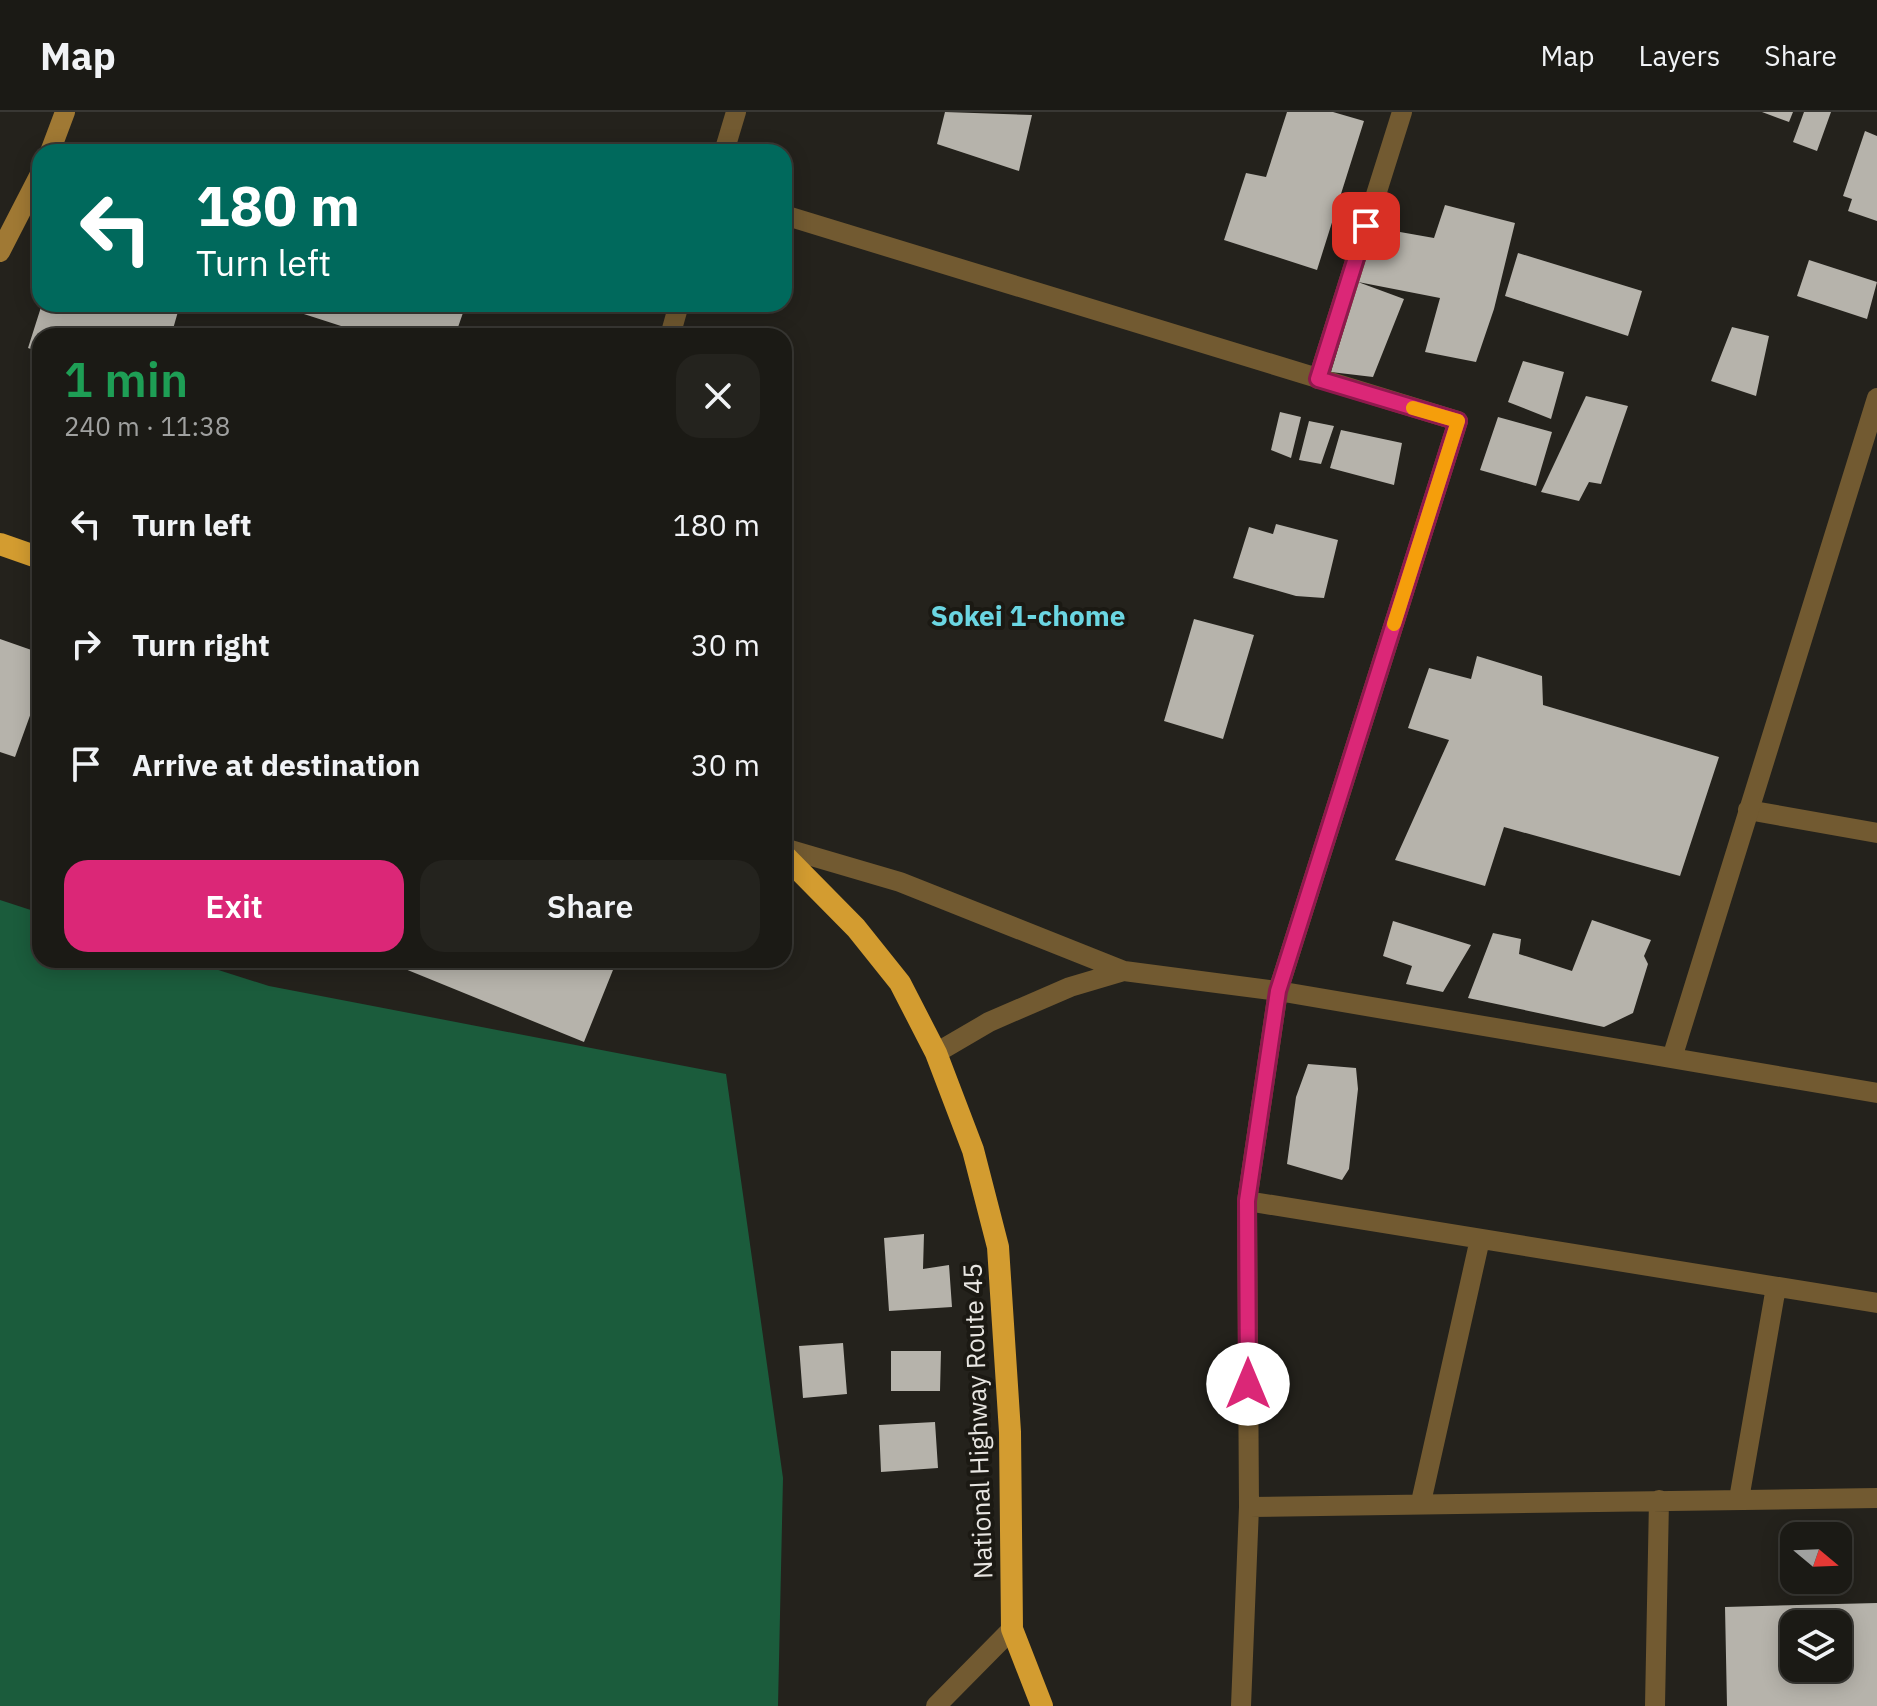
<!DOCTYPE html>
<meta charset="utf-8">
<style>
:root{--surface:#1b1a15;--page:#24231e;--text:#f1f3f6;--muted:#a0a1a0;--line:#393834;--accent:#db2777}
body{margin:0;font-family:"IBM Plex Sans",sans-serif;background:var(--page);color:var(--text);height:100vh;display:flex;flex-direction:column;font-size:30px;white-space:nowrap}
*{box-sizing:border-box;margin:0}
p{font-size:26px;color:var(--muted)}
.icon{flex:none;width:44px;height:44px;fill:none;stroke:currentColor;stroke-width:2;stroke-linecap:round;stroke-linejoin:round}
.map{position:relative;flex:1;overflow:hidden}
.drawer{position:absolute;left:32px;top:216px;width:760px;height:640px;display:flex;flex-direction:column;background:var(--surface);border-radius:24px;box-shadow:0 4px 20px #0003,0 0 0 2px var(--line)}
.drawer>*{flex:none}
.hud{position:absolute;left:32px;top:32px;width:760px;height:168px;border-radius:24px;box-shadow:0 4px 20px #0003,0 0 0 2px var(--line);background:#00695c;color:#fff;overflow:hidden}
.needle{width:52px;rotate:109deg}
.controls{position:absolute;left:1780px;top:1410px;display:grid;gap:16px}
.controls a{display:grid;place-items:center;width:72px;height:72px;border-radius:16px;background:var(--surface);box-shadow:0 4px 20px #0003,0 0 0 2px var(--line);font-size:40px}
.pin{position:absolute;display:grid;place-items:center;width:68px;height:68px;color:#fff;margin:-34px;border-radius:16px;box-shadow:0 4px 12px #0006}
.me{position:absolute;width:88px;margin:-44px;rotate:0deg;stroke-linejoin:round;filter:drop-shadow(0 0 6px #0008)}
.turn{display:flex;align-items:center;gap:28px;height:168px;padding:0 32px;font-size:36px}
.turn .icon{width:104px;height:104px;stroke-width:2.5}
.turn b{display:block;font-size:56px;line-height:68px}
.round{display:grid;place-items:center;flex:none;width:84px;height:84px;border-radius:24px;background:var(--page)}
.head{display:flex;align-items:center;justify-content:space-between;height:136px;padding:0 32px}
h1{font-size:48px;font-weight:600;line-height:60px;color:#1e9e55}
.button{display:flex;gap:16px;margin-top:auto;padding:16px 32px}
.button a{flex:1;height:92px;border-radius:24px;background:var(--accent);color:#fff;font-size:32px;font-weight:600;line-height:92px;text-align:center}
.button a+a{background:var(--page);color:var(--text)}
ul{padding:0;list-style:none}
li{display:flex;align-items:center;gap:24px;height:120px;padding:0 32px}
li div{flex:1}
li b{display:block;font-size:30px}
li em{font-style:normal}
header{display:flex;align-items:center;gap:48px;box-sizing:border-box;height:112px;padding:0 40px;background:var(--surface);border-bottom:2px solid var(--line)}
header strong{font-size:38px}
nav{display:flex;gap:44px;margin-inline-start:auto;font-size:28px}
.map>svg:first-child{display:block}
.forest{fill:#1b5c3c}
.building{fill:#b6b3ab;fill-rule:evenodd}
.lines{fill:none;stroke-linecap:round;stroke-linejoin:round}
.minor{stroke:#725a31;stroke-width:20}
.tertiary{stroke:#725a31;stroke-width:20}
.secondary{stroke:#a07934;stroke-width:20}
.trunk{stroke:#d39c30;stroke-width:22}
.route-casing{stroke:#8e194d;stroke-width:20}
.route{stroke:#db2777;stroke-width:14}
.slow{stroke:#f59e0b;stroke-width:14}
.labels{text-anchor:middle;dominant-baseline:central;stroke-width:8;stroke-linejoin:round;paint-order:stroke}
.street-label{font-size:26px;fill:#e8e6e2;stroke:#1b1913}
.neighbourhood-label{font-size:28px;font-weight:bold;fill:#6bd6e2;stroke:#1b1913}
</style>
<header>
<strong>Map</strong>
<nav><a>Map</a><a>Layers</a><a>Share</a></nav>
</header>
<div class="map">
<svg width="1877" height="1594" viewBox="0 0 1877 1594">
<rect width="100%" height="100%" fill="#24221c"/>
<path class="forest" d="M0 788 40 801V848H187L269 874 726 962 783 1366 778 1594H0Z"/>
<path class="building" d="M945 0 1032 3 1019 59 937 32Z
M1287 0H1333L1364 9 1317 158 1224 128 1246 61 1266 65Z
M1762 0H1793L1789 10Z
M1804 0H1831L1817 39 1793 30Z
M1865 19 1877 24V109L1848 99 1852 87 1843 84Z
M1445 93 1515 111 1494 197 1476 250 1425 240 1440 186 1358 170 1366 114 1434 126Z
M1518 141 1642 179 1628 224 1505 184Z
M1809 148 1877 170 1867 207 1797 184Z
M1358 170 1404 187 1373 265 1331 260Z
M42 192H166L179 196 171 224H40V240L28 236Z
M466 192 455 224H372L276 193Z
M1732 215 1769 224 1756 284 1711 269Z
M1523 249 1564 260 1551 307 1508 290Z
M1586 284 1628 294 1601 372 1589 370 1579 389 1541 380Z
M1280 300 1301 305 1291 346 1271 338Z
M1498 305 1552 320 1536 374 1480 358Z
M1309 309 1334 314 1321 352 1299 348Z
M1341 318 1402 331 1394 373 1330 356Z
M1276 412 1338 428 1324 486 1296 484 1233 466 1249 415 1273 422Z
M1194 507 1254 523 1223 627 1164 609Z
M0 527 40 541V576L15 645 0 640Z
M1477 544 1542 564 1543 593 1719 645 1680 764 1504 715 1485 774 1395 748 1449 628 1408 616 1429 556 1471 567Z
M1592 808 1651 828 1644 844 1648 852 1633 901 1604 915 1468 886 1493 821 1521 827 1519 842 1572 859Z
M1393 809 1471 833 1443 880 1406 872 1412 854 1383 844Z
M383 848H617L584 930Z
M1308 952 1356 956 1358 977 1349 1057 1342 1068 1287 1052 1296 985Z
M924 1122 923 1157 949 1153 952 1195 889 1199 884 1126Z
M843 1231 847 1282 803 1286 799 1234Z
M891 1239H941L940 1279H891Z
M935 1310 938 1356 881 1360 879 1313Z
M1877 1491V1594H1727L1725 1495ZM1794 1512H1838V1556H1794Z"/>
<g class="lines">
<path class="minor" d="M784 103 1458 309 1278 879 1247 1089 1249 1395 1241 1594
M1318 267 1402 0
M1748 698 1877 721
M1247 1089 1877 1191
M1739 1387 1776 1175
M1421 1390 1480 1127
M1249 1395 1877 1386
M936 1594 1012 1517
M1655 1594 1659 1388"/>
<path class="tertiary" d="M724 40 736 0
M670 224 679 192
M784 736 900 770 1124 859
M936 941 989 910 1070 875 1124 859 1278 879 1877 981
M1672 946 1877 286"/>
<path class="secondary" d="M50 40 65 0
M0 140 40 62"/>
<path class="trunk" d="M0 432 40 446
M784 743 856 816 900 871 936 941 973 1038 998 1135 1010 1320 1012 1517 1042 1594"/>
</g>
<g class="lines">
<g class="route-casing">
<path id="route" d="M1248 1272 1247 1089 1278 879 1458 309 1318 267 1366 114"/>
</g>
<use href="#route" class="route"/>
<path class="slow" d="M1394 512 1458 309 1413 296"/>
</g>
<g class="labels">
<g class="street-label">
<text transform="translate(977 1309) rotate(-92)">National Highway Route 45</text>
</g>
<g class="neighbourhood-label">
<text x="1028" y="503">Sokei 1-chome</text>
</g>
</g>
</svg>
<div class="controls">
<a><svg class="needle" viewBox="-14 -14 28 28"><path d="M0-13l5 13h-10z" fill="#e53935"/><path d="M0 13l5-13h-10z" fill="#a0a1a0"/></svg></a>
<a><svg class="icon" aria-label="layers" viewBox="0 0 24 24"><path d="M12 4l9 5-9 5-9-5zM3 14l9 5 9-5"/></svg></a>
</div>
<div class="pin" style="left:1366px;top:114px;background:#d93025"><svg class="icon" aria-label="arrive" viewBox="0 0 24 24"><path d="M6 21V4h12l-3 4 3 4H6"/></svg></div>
<svg class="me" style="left:1248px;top:1272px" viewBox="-20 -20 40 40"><circle r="19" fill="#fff"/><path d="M0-13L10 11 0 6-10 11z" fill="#db2777"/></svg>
<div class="hud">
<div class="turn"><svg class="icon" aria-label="left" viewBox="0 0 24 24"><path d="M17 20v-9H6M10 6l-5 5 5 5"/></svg><div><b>180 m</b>Turn left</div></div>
</div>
<section class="drawer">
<div class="head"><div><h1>1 min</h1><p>240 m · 11:38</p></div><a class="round"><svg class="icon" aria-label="close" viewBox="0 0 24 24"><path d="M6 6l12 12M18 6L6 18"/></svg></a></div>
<ul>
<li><svg class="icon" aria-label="left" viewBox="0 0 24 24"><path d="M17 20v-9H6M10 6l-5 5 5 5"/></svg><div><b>Turn left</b></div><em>180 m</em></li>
<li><svg class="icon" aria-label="right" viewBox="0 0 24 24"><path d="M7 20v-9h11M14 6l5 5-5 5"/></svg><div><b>Turn right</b></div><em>30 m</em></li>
<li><svg class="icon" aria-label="arrive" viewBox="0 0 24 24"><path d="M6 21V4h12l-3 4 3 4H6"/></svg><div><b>Arrive at destination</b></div><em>30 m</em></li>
</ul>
<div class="button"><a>Exit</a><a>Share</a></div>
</section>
</div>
